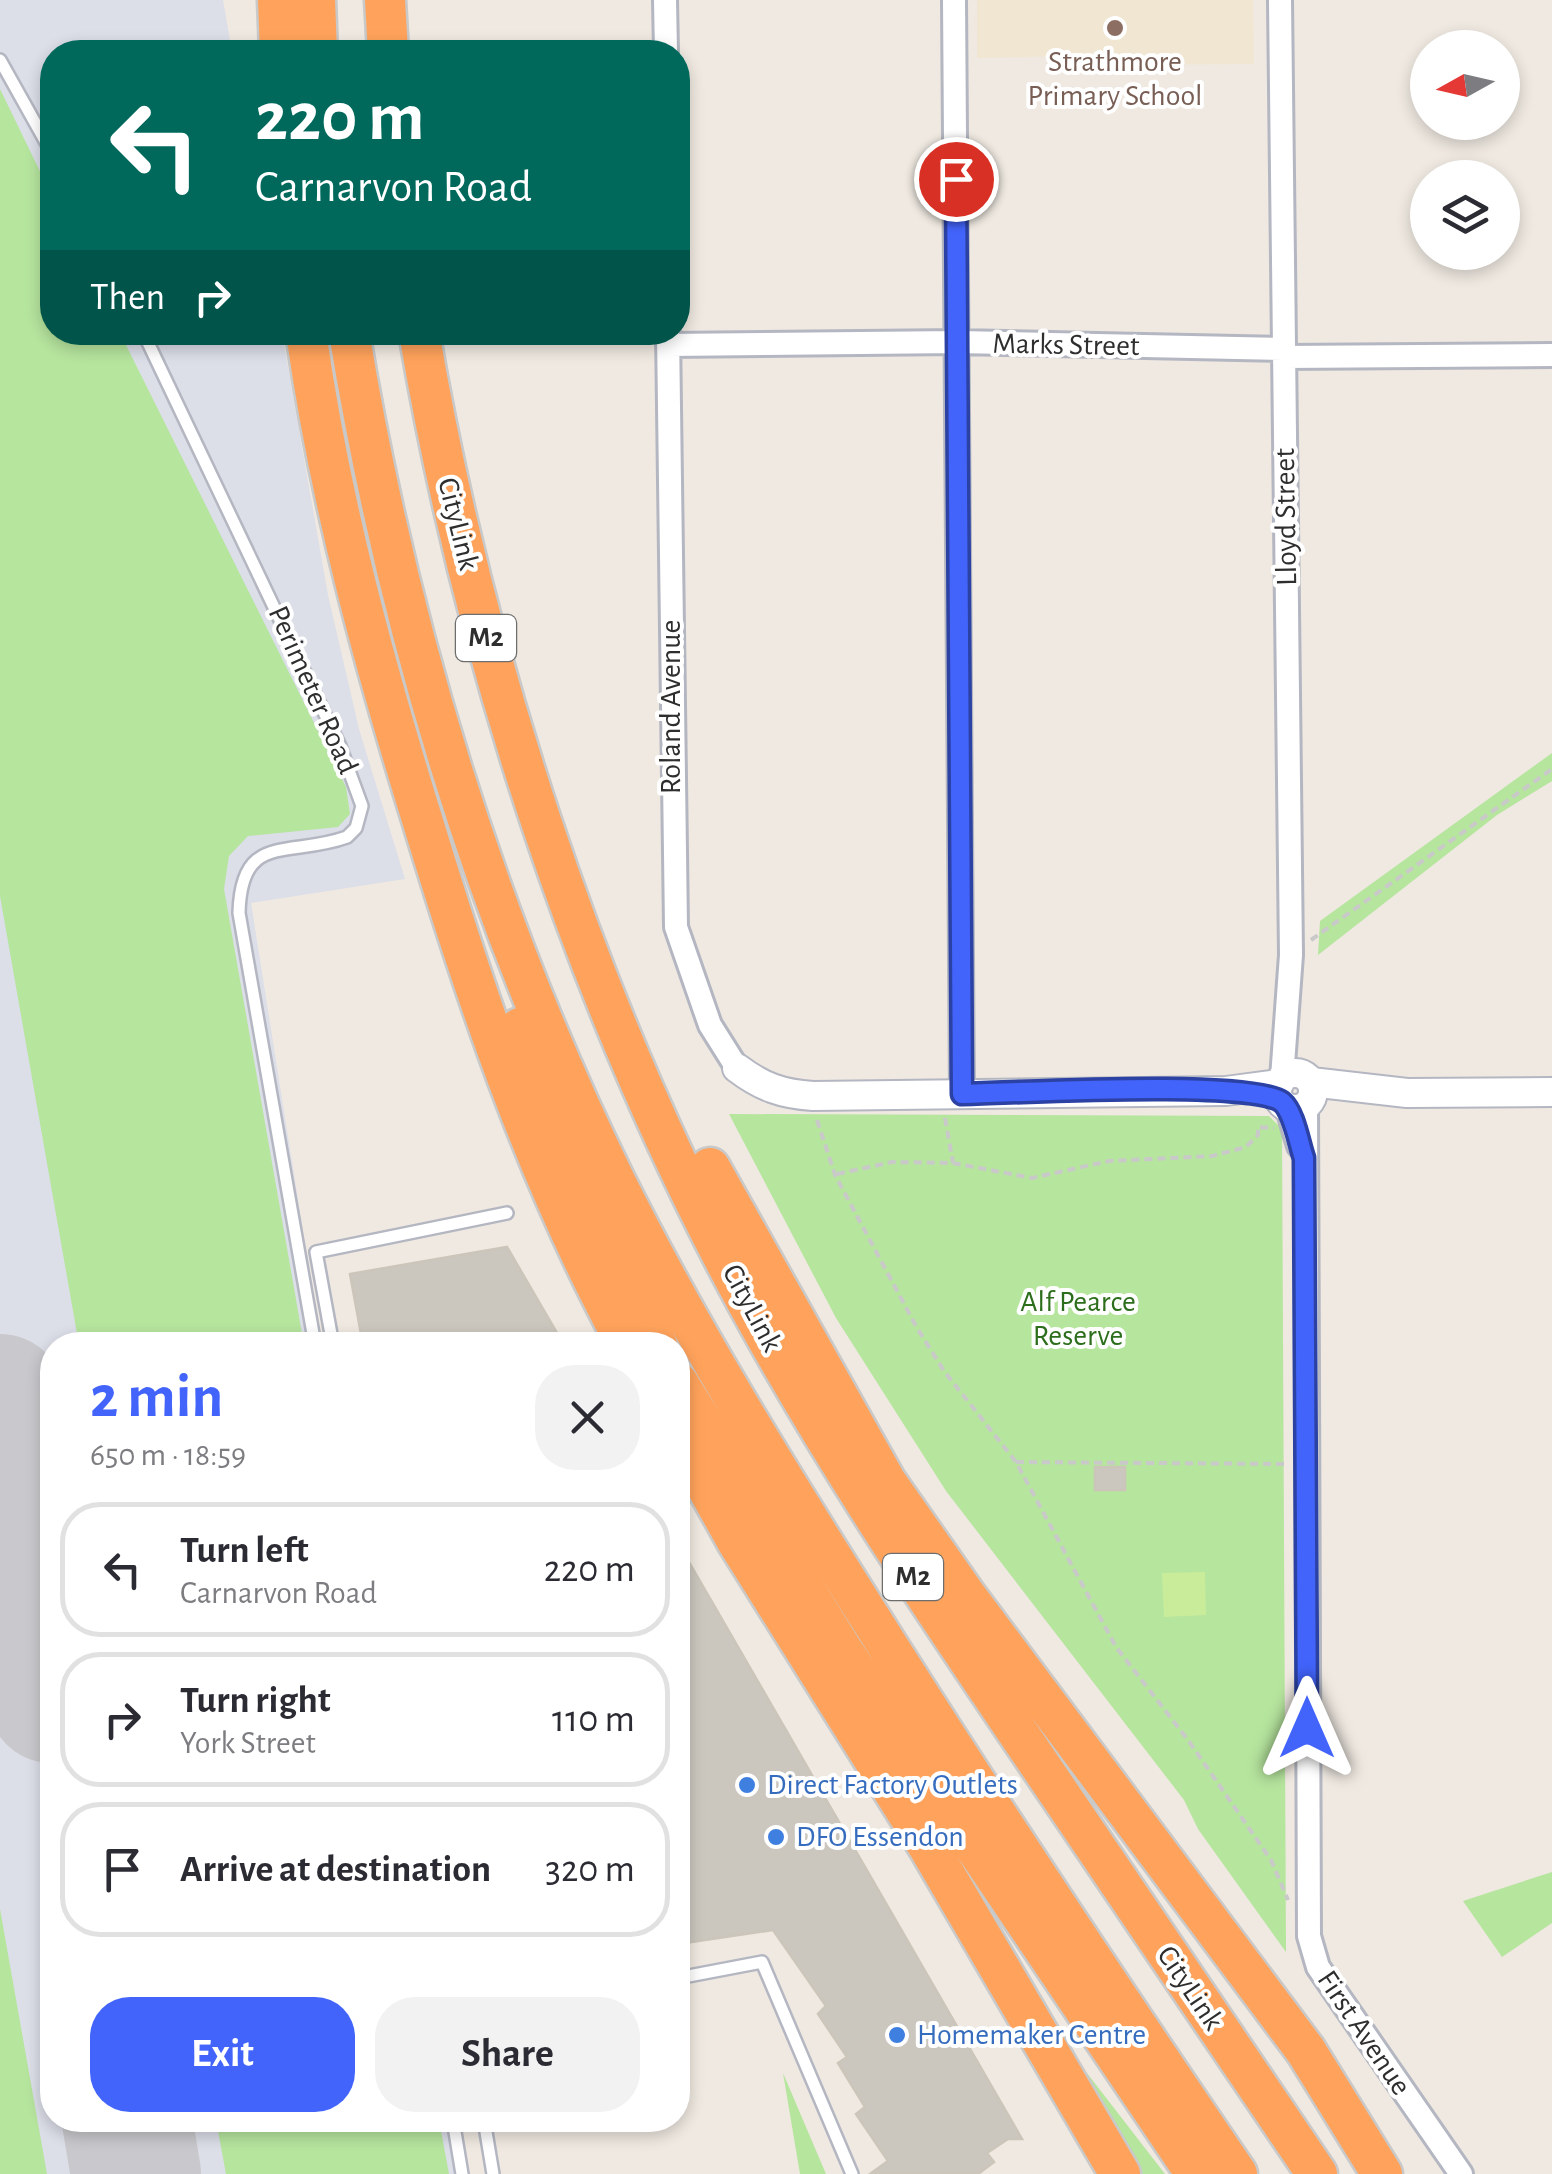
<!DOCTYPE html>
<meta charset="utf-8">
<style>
:root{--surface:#fff;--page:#f2f2f3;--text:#2b2b33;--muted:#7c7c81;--line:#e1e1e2;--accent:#4264fb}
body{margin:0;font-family:"Alegreya Sans",sans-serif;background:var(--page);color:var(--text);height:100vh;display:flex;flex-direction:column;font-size:38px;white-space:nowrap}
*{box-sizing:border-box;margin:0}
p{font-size:32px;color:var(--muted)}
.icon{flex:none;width:55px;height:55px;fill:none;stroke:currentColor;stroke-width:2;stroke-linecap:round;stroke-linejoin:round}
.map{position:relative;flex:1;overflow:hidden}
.details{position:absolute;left:40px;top:1332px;width:650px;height:800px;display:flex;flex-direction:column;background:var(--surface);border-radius:40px;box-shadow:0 5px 15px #0003}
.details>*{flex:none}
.top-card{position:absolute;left:40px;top:40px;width:650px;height:305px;border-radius:40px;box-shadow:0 5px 15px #0003;background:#00695c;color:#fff;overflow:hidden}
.needle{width:65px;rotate:262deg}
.controls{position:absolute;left:1410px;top:30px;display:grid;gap:20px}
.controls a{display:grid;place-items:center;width:110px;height:110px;border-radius:50%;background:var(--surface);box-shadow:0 5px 15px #0003;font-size:50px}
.pin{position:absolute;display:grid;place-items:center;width:85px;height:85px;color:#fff;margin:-42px;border:5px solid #fff;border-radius:50%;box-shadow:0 2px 10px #0007}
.me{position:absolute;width:110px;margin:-55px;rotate:0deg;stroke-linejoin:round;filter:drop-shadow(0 0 8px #0008)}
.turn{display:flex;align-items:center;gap:35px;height:210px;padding:0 50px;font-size:45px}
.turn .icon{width:130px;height:130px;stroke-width:2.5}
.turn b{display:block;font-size:70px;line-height:85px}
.then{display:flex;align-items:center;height:95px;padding:0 50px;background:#0003;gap:20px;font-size:38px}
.round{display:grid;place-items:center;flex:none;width:105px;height:105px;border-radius:40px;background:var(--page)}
.summary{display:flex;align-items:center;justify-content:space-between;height:170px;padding:0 50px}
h1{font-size:60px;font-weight:700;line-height:75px;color:var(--accent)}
.action{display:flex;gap:20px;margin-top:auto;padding:20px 50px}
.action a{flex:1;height:115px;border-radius:40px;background:var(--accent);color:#fff;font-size:40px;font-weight:700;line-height:115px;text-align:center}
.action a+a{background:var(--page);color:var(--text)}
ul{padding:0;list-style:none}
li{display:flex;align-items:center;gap:30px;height:135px;margin:0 20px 15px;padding:0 30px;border:5px solid var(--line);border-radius:40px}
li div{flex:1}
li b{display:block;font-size:38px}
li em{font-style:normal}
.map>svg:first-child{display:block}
.education{fill:#f0e6d1}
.airport{fill:#dcdee8}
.green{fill:#b6e59e}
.pitch{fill:#c9ec9a}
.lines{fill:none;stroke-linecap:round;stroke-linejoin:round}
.runway{stroke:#c9c8cc;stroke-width:130}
.building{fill:#cbc7bf;stroke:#cbc5ba;stroke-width:2.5}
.service-casing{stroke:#b4b7c1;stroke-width:16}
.minor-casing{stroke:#b4b7c1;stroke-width:28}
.tertiary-casing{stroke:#b4b7c1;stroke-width:32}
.motorway-casing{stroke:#c9c9c9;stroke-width:45}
.path{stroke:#c9c9c9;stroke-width:4;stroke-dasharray:8 5;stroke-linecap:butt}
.service{stroke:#fff;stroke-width:11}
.minor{stroke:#fff;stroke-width:22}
.tertiary{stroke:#fff;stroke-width:28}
.motorway{stroke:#ffa35c;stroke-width:40}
.route-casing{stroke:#2b41a3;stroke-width:25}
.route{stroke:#4264fb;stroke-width:18}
.education-dot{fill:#8d6e63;stroke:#fff;stroke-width:4}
.shop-dot{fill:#3f7fe0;stroke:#fff;stroke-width:4}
.labels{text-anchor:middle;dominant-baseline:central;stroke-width:8;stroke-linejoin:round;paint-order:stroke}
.shield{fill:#fff;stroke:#6d6d6d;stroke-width:2.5}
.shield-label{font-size:28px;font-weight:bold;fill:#2e2e2e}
.education-label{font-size:30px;fill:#785e54;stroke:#fff}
.street-label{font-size:30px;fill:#2e2e2e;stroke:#fff}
.park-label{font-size:30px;fill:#2c6e1b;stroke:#fff}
.shop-label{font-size:30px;fill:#366cbe;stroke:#fff;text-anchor:start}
</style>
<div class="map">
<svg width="1552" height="2174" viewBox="0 0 1552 2174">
<rect width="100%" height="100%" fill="#efe9e1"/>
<path class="education" d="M977 0H1253L1254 64 1116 65 1115 55 977 58Z"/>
<path class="airport" d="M0 0H223L232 52H52V332L282 333 328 595 359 729 405 879 251 903 321 1345H52V2120H457L466 2174H0Z"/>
<path class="green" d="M0 89 52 196V332L120 333 346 787 350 814 338 827 248 836 229 856 224 889 304 1345H79L0 896Z
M1552 753V781L1497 815 1318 955 1320 921Z
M729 1114 1269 1116 1282 1129 1286 1952 1198 1829 1184 1800 946 1491 836 1318Z
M1552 1872V1923L1502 1957 1463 1901Z
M0 1909 47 2174H0Z
M1073 2055 1165 2174H1136Z
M783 2073 826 2174H800Z
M216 2120H439L449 2174H226Z"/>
<path class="pitch" d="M1205 1572 1206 1615 1164 1617 1162 1573Z"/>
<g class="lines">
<path class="runway" d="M0 1399 52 1698
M127 2120 136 2174"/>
</g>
<path class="building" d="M507 1247 564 1345H363L350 1274Z
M1095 1467H1125V1490H1095Z
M678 1543 1022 2139H1008L987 2153 994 2162 978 2174H870L888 2161 856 2114 865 2107 838 2063 847 2057 818 2014 826 2006 773 1930 678 1944Z"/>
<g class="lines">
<g class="service-casing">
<path id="service" d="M0 60 52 153
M143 332 340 746 362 806 356 828 347 837C289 858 241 831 239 913L315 1345
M333 1345 316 1252 507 1213
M678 1978 762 1962 852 2174
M453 2120 462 2174
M484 2120 493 2174"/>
</g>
<g class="minor-casing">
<path id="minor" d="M665 0 666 52
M954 0 962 1094
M1280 0 1291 955 1282 1078
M668 332 676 927 710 1025 737 1068
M668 345 958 342 1284 349
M1284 357 1552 355
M1306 1105 1309 1936 1318 1967 1461 2174
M1287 1106 1299 1146"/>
</g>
<g class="tertiary-casing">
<path id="tertiary" d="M737 1068C762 1087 782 1094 813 1096L1226 1091 1279 1084
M1277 1091a18 18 0 1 1 36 0a18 18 0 1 1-36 0Z
M1311 1082 1407 1093 1552 1092"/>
</g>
<g class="motorway-casing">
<path id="motorway" d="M278 0 280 52
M315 0 317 52
M385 0 388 52
M306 332C330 503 375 668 426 832 480 1010 538 1181 627 1345
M349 332C397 624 484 915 615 1181 688 1327 773 1464 860 1602 982 1796 1108 1985 1237 2174
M419 332C474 656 583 995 738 1285 825 1448 928 1600 1031 1752 1126 1893 1221 2034 1317 2174
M520 1028 598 1221 657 1345
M710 1168 886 1482 966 1596 1306 2051 1382 2174
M678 1383 842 1650 1196 2174
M678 1435 737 1541 927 1844 1120 2174"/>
</g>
<path class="path" d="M1311 940 1552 769
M945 1118 953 1163
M817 1120 835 1175 917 1328 944 1371 1016 1462 1116 1647 1188 1740 1271 1860 1288 1900
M837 1174 892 1162 953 1163 1032 1178 1109 1161 1212 1156 1246 1147 1258 1135V1127L1274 1128
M1016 1462 1286 1464"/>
<use href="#service" class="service"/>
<use href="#minor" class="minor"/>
<use href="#tertiary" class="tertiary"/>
<use href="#motorway" class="motorway"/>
</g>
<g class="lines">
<g class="route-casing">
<path id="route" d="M956 179 962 1094C1015 1093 1251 1079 1282 1102 1294 1112 1299 1144 1304 1158L1307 1728"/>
</g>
<use href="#route" class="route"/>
</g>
<circle class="education-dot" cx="1115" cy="28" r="10"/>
<g class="shop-dot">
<circle cx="747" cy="1785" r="10"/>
<circle cx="776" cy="1837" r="10"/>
<circle cx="897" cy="2035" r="10"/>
</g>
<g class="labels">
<g class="shield">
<rect x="456" y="615" width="60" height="46" rx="8"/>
<rect x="883" y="1554" width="60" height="46" rx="8"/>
</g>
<g class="shield-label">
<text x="486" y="638">M2</text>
<text x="913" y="1577">M2</text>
</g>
<g class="education-label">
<text x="1115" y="62">Strathmore<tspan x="1115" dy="34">Primary School</tspan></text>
</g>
<g class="street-label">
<text transform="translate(1066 345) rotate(1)">Marks Street</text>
<text transform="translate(1286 517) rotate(-91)">Lloyd Street</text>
<text transform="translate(458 524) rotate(76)">CityLink</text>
<text transform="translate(313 690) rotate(66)">Perimeter Road</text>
<text transform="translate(671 707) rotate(-90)">Roland Avenue</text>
<text transform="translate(752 1308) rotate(62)">CityLink</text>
<text transform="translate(1190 1988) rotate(56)">CityLink</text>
<text transform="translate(1364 2033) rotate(56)">First Avenue</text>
</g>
<g class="park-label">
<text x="1078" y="1302">Alf Pearce<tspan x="1078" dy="34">Reserve</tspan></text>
</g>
<g class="shop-label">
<text x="767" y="1785">Direct Factory Outlets</text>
<text x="796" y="1837">DFO Essendon</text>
<text x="917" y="2035">Homemaker Centre</text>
</g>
</g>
</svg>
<div class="controls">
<a><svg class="needle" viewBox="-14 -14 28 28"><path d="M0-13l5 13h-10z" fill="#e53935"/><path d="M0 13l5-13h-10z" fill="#7c7c81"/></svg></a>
<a><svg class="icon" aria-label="layers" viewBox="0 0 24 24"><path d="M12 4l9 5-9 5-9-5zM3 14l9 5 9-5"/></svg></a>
</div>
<div class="pin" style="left:956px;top:179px;background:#d93025"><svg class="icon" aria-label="arrive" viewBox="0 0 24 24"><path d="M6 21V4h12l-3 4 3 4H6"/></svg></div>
<svg class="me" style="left:1307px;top:1728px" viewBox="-20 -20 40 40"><path d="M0-17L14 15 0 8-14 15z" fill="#4264fb" stroke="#fff" stroke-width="4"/></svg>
<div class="top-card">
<div class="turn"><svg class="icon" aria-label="left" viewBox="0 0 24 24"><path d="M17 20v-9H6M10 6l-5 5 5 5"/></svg><div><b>220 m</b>Carnarvon Road</div></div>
<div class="then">Then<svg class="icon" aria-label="right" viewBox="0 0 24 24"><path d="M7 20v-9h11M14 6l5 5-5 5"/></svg></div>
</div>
<section class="details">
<div class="summary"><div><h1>2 min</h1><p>650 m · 18:59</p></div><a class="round"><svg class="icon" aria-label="close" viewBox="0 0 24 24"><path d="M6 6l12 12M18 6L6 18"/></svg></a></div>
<ul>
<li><svg class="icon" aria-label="left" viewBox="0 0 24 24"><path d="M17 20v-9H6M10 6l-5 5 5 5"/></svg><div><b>Turn left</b><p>Carnarvon Road</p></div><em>220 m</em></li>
<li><svg class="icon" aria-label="right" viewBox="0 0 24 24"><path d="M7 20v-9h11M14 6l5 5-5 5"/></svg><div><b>Turn right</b><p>York Street</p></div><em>110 m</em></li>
<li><svg class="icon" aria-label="arrive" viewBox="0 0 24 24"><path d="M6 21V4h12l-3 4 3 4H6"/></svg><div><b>Arrive at destination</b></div><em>320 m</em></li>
</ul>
<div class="action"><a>Exit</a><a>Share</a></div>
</section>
</div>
